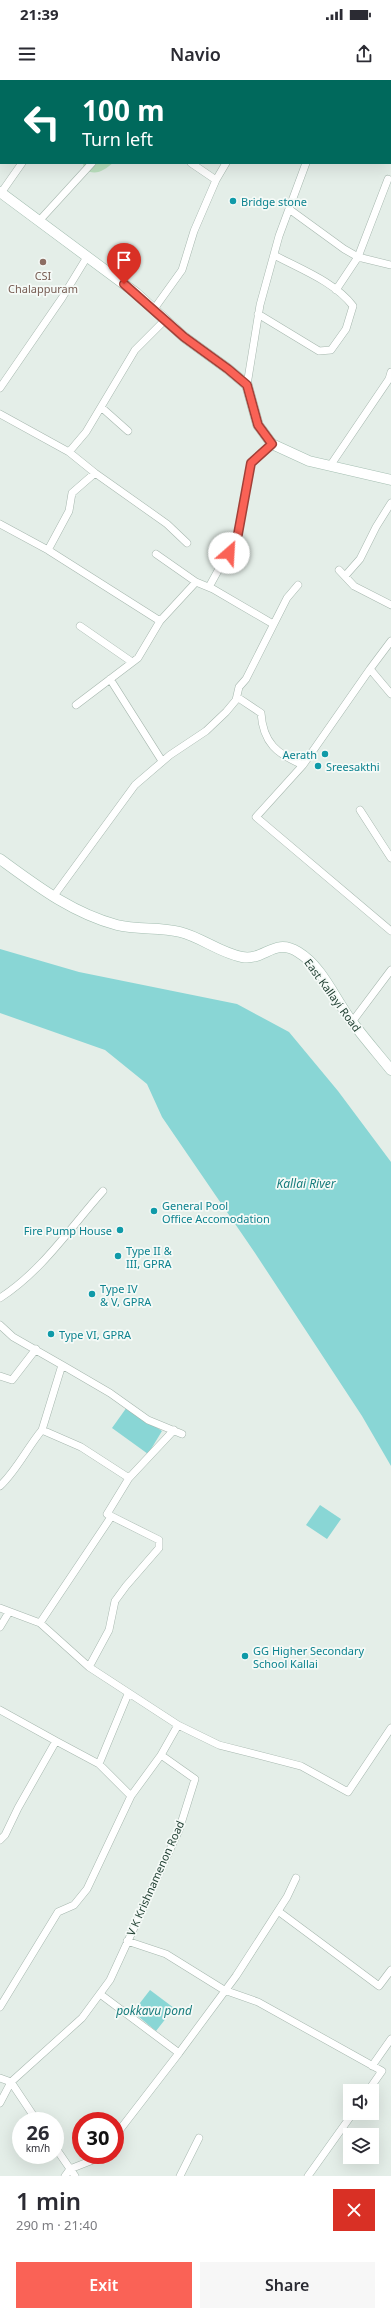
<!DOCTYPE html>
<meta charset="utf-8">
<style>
:root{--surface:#fff;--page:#f7f7f7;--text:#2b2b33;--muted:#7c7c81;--accent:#fa6256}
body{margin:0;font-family:"Noto Sans",sans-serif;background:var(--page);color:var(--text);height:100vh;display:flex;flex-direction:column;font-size:15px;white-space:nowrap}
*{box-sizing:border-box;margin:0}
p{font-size:13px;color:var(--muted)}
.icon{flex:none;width:22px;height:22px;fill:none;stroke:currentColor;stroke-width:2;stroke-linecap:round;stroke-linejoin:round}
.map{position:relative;height:2096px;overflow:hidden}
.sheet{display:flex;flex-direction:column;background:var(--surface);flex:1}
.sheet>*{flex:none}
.hud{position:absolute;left:0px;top:0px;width:391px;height:84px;box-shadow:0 4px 16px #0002;background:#00695c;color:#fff;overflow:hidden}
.buttons{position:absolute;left:343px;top:2004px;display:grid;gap:8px}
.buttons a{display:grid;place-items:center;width:36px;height:36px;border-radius:0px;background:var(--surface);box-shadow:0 4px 16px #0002;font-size:20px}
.speed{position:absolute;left:12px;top:2032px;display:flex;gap:8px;font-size:20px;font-weight:700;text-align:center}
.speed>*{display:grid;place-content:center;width:52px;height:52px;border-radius:50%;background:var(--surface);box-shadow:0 4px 16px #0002;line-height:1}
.speed small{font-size:10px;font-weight:400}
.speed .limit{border:6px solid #d22;background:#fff;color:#111}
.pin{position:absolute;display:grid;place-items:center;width:34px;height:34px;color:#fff;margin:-41px -17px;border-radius:50% 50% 50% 0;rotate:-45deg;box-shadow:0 0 4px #0007}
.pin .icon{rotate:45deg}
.me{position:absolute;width:44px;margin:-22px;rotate:26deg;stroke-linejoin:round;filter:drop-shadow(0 0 3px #0008)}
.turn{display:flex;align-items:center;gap:14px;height:84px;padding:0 16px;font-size:18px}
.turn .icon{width:52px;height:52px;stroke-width:2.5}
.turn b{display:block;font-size:28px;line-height:34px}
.round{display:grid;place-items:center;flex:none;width:42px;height:42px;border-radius:0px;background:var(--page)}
.overview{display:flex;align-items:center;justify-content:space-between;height:68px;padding:0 16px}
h1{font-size:24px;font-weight:600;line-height:30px}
.button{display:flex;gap:8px;margin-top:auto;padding:8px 16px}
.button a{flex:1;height:46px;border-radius:0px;background:var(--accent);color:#fff;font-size:16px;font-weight:600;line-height:46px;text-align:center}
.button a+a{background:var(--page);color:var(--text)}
.status{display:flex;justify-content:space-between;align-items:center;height:28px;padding:0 20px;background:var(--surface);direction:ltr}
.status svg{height:11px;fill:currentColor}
header{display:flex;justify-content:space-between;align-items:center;height:52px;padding:0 16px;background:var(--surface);font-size:18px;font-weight:600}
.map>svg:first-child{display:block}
.green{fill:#bce1bf}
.water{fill:#89d6d5}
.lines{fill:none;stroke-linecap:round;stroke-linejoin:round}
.street-casing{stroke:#a6b7ae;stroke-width:8}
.secondary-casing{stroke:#a4beb1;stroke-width:11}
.primary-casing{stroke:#c1cac6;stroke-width:12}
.street{stroke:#fff;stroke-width:7}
.secondary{stroke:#fff;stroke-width:10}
.primary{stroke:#66a68b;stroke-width:11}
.route-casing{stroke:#a24038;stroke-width:10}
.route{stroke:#fa6256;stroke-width:7}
.culture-dot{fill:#0f9aa8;stroke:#f5faf7;stroke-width:1.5}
.education-dot{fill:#8d6e63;stroke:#f5faf7;stroke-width:1.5}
.labels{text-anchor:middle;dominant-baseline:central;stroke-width:3.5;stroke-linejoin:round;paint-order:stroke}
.culture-label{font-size:11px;fill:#0d838f;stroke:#f5faf7;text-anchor:start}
.education-label{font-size:11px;fill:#785e54;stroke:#f5faf7}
.street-label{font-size:11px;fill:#224134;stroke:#f5faf7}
.water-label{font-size:12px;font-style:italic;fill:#177c7c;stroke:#f5faf7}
</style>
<div class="status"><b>21:39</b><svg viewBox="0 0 49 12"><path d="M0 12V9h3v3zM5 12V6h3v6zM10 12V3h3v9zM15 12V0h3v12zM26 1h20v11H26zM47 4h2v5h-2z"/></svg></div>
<header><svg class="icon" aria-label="menu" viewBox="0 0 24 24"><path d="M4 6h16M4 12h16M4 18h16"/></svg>Navio<svg class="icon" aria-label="share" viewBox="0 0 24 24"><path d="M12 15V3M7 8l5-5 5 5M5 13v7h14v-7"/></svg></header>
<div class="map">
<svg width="391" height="2096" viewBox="0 0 391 2096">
<rect width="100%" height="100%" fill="#e4eee8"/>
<path class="green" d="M83 83H113C104 90 96 97 84 89Z"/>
<path class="water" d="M0 869 79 892 237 924 289 952 338 1011 391 1082V1386L362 1336 255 1173 162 1037 147 1004 105 970 0 933Z
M127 1327 162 1351 148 1374 112 1348Z
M320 1425 341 1439 327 1459 306 1445Z
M150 1910 174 1928 156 1951 133 1932Z"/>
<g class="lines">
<g class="street-casing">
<path id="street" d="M88 1V0
M263 1V0
M337 1 338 0
M191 83 216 100
M1 113 22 83
M289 129 344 169 358 177 388 99
M39 141 92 83
M336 210 358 177 391 185
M154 229 182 190 194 151 216 100 226 83
M258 234 319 271 331 270 346 249 353 226C335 202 300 189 274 175
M247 305 260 225 279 156 306 83
M0 308 62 218 87 177
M101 327 128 351
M0 334 69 372 95 393
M69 372 86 352 135 270 165 240
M330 386 389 299 391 292
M0 444 48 470 160 541
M48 470 69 431 72 413 95 393 167 444 187 463
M156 474 196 502 213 509 273 544
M339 490 354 506 391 525
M345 496 360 479 376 447 391 423
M209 507 238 454 251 383 272 364
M80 546 132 582
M391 561 370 589 391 614
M110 599 162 681
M237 617 261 633C263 663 277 674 303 685L370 589
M76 625 138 578 160 541 196 502
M303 685 256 737 391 851
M360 730 391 778
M53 817 135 705 170 675 206 651 226 632 236 620 239 607 246 599 287 518 298 505
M352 942 391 890
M0 1218C42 1191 70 1148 103 1111
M0 1245 13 1257 62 1285 42 1350 81 1367 129 1398 107 1434 159 1460V1468L126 1506 115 1521 109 1550 89 1587
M62 1285 110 1313 148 1340 182 1354
M0 1296 12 1300 36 1269
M129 1398 174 1350
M0 1406C17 1390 27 1368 42 1350
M0 1528 40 1543 89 1587 178 1645 161 1675 195 1699 179 1750 110 1900 82 1938 11 2002 0 2023
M40 1543 111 1437
M0 1547 9 1532
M0 1630 56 1661
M178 1645 219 1665 301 1686 348 1712 391 1648
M99 1684 131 1716
M0 1760 5 1755 18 1728 56 1661 99 1684 128 1614
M278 1831 379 1906 391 1890
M127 1861 166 1874 224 1910 258 1922 382 1991 368 2011
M100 1914 179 1973 236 1896 287 1817 296 1798
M0 1927 58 1832 74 1825 87 1809 131 1716 161 1675
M372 1986 391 1959
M0 1998 11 2002 37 2041
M115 2056 179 1973
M55 2067 75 2096
M65 2096 70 2089 98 2078 101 2075
M180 2096 199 2058
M308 2096 353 2033"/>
</g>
<g class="secondary-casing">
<path id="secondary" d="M0 112 136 213 184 257 228 289 247 305 258 345 272 364 309 381 391 400
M0 779C37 806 72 833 117 845 137 850 160 847 180 852 201 857 220 873 242 877 265 881 274 857 298 872 323 887 335 920 353 943 365 959 378 974 391 990"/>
</g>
<g class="primary-casing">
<path id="primary" d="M0 8 1 6"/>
</g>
<use href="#street" class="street"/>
<use href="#secondary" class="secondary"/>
<use href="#primary" class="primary"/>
</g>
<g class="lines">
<g class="route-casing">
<path id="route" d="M124 204 184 257 228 289 247 305 258 345 272 364 251 383 238 454 229 473"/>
</g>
<use href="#route" class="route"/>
</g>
<g class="culture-dot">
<circle cx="233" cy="121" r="4"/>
<circle cx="325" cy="674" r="4"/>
<circle cx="318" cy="686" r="4"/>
<circle cx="154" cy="1131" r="4"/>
<circle cx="120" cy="1150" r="4"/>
<circle cx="118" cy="1176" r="4"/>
<circle cx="92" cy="1214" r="4"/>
<circle cx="51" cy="1254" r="4"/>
<circle cx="245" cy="1576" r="4"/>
</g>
<circle class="education-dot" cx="43" cy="182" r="4"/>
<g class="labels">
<g class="culture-label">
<text x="241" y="121">Bridge stone</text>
<text x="317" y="674" text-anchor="end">Aerath</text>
<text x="326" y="686">Sreesakthi</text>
<text x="162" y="1125">General Pool<tspan x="162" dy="13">Office Accomodation</tspan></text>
<text x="112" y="1150" text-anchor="end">Fire Pump House</text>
<text x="126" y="1170">Type II &amp;<tspan x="126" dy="13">III, GPRA</tspan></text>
<text x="100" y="1208">Type IV<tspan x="100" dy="13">&amp; V, GPRA</tspan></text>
<text x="59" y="1254">Type VI, GPRA</text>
<text x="253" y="1570">GG Higher Secondary<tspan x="253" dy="13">School Kallai</tspan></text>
</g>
<g class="education-label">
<text x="43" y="195">CSI<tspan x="43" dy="13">Chalappuram</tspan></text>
</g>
<g class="street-label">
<text transform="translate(333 915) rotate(54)">East Kallayi Road</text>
<text transform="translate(155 1798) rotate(-66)">V K Krishnamenon Road</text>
</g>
<g class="water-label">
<text x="306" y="1103">Kallai River</text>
<text x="154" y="1930">pokkavu pond</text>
</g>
</g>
</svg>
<div class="buttons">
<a><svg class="icon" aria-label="sound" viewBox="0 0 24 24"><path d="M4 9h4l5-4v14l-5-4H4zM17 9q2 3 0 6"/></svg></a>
<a><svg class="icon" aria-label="layers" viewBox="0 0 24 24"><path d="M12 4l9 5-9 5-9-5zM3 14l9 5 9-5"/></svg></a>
</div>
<div class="speed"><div>26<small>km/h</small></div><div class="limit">30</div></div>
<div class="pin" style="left:124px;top:204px;background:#d93025"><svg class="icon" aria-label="arrive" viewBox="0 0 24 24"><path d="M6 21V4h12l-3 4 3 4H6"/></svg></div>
<svg class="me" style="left:229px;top:473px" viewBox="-20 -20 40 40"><circle r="19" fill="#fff"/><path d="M0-13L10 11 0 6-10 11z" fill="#fa6256"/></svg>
<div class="hud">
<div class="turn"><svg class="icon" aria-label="left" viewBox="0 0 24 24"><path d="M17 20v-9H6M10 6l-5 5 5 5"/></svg><div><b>100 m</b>Turn left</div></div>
</div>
</div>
<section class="sheet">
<div class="overview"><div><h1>1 min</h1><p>290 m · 21:40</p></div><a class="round" style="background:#d93025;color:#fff"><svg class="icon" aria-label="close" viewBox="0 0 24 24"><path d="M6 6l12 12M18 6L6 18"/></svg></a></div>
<div class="button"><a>Exit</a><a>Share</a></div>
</section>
